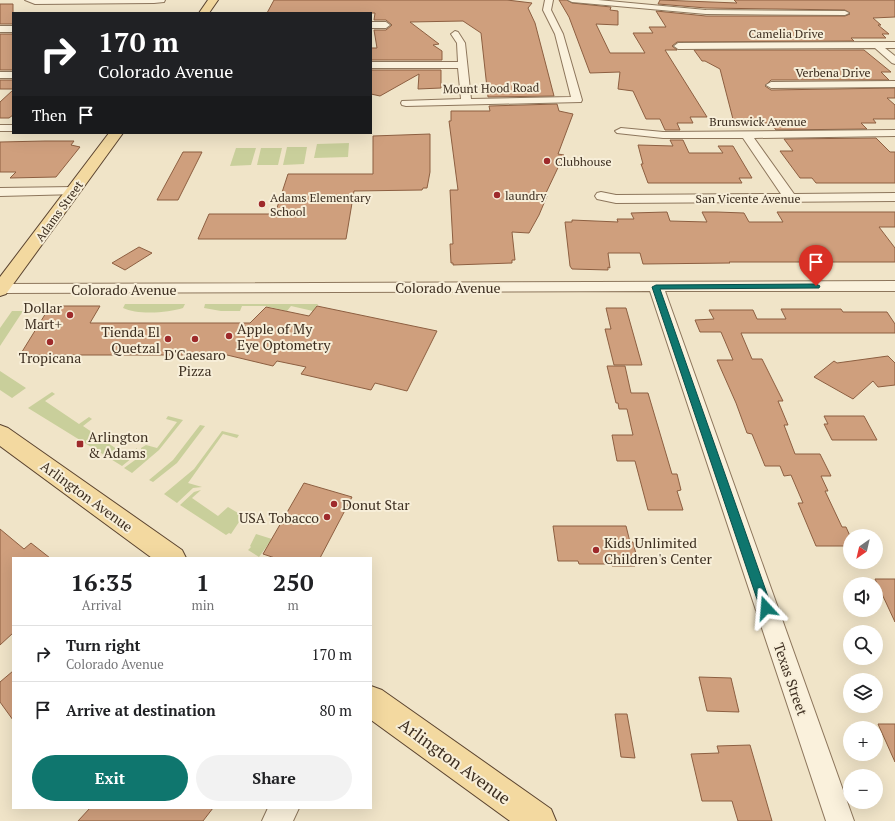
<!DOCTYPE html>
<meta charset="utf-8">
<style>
:root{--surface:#fff;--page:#f2f2f2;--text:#202124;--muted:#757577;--line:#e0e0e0;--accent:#0f766e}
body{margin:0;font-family:"PT Serif",serif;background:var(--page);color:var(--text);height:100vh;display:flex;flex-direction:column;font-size:15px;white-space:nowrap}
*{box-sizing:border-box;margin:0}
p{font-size:13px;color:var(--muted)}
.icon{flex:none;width:22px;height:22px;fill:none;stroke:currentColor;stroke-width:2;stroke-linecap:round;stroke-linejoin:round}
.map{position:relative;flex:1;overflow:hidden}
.sheet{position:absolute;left:12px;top:557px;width:360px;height:252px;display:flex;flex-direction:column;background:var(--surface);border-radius:0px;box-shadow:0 4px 16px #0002}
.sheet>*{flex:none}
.banner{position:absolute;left:12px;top:12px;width:360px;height:122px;border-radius:0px;box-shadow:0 4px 16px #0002;background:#202124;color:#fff;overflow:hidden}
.needle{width:26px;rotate:214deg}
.tools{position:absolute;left:843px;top:529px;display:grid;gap:8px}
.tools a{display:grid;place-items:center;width:40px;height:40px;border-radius:50%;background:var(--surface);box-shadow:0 4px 16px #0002;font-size:20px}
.pin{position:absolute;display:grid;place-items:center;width:34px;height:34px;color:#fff;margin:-41px -17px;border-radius:50% 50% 50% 0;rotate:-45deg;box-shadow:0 0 4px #0007}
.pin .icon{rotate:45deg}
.me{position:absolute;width:44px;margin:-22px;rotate:341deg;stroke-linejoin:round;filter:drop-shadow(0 0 3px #0008)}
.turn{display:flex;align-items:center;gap:14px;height:84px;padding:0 20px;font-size:18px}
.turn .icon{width:52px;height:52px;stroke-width:2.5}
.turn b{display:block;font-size:28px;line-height:34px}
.then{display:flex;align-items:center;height:38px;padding:0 20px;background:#0003;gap:8px;font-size:15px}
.eta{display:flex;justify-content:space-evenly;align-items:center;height:68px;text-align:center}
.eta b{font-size:24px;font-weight:800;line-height:28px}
.button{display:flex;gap:8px;margin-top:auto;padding:8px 20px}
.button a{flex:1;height:46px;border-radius:24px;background:var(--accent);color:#fff;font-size:16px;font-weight:800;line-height:46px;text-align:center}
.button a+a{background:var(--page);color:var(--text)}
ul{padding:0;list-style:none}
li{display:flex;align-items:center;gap:12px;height:56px;padding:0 20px;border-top:1px solid var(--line)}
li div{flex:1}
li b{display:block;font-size:15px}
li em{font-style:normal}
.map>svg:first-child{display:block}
.green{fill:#c9cf9b}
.building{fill:#cf9f7d;stroke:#8d5f41}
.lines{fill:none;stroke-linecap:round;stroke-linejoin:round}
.minor-casing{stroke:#8d765c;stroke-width:2}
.major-casing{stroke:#5b4430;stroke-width:2}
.minor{fill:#faf1dc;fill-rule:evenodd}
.major{fill:#f3d9a0;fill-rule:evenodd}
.route{fill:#0f766e;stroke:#0a4d48}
.poi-dot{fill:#9e2a2b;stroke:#f7eed8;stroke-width:1.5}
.labels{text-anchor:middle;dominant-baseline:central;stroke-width:4;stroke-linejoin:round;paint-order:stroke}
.far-street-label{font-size:12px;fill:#3d2e20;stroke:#f7eed8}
.far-poi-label{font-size:12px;fill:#3d2e20;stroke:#f7eed8;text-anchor:start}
.street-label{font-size:14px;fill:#3d2e20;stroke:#f7eed8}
.poi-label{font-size:14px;fill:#3d2e20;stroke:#f7eed8;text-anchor:start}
.near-street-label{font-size:17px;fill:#3d2e20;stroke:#f7eed8}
</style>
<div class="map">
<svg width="895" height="821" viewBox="0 0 895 821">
<rect width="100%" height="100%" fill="#f0e4c8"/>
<path class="green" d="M349 143 348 157 314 158 317 144Z
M287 147H307L304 164 283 165Z
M236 148H256L251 165 230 166Z
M261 148H282L278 165H257Z
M125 304H185L183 308C168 313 137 315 123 308Z
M205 304H318L313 311 291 306 287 311 265 306H242L240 311H221L204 308Z
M12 311H23L0 346V328Z
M0 371 26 388 12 398 0 390Z
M52 392 55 394 45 401 79 424 89 417 92 419 83 426 127 456 137 448V454L122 466 28 408Z
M168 416 183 420 159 450 132 473 124 468 142 455 141 448 146 445 157 448 177 422 166 419Z
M200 425 205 426 177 463 153 482 149 480 173 460Z
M222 431 239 435 237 438 223 434 188 483 202 487 193 488 177 503 164 494 194 469Z
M201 490 192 498 218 516 228 507 243 516 231 534 229 533 226 535 180 505 194 492Z
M256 534 272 539 259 557 248 550 251 547 250 546Z"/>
<path class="building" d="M274 0H507L532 3 528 8 535 23 554 96 488 97 481 33 463 21 410 22 439 44 433 45 442 51V60H371V48H377L374 30H386L392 25 386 20H374L375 13H267Z
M559 0H567L572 3 611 7 610 10 618 11V25L596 24 610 53H645L633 33H653L649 27H666L656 11 706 16H845L850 14 845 10 706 8 658 4 660 0 737 3 734 0H895V17L873 18 881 25H878L889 34H882L886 38H851L854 41 677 42 672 46 677 50H665L707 117H690L693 123H677L680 130H665L660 119H646L633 91 618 89 620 72 590 73 569 17Z
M0 4H13V24H0Z
M0 34H13V70H0Z
M694 50H864L891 72H881L889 80H771L765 86 771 90 895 88V98H887L895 105V119H873L876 123H861L867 129 776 130 771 123H734L720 69 705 61H702Z
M371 70H441V88L418 89 419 74 380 96 371 94Z
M0 80H13V89H0Z
M13 90V115L9 118H0V102Z
M557 104 559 111 573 114 558 154 564 155 545 195 547 196 539 215 529 233 512 232 515 260H512V263L453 265V263H451L450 244H453L450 190H458L449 121H451V111H490L489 106Z
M430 134V172L427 188H423L422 190 354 191 346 239H198L209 214H275L288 174H373V136Z
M876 138 890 152H895V183H816L812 178H800L780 151H793L784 139Z
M670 140H683L689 153H723L718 146H733L752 178H739L742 183H648L641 164H643L638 145 673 146Z
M45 141H74L71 145 80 147 56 177 10 178 16 172H0V142Z
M183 152H202L178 200H157Z
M667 212 670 221 707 222 702 212H717L744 213 749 222H783L777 212H895V227H879L895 248V262H729L730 263 643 264 640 253H608L610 268 608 267V270L572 269 570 266 565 222H572V220L618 222 617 219H634L631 213Z
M139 247 152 253 125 270 112 263Z
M57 306H100L90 323H250L266 307 309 316 317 306 437 331 407 391 375 383 371 390 301 374 306 367 277 361 273 366 227 355H20L49 308H56Z
M606 308H626L642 365H614L605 329H611Z
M781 309H841L843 312H887L895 324V333H741L752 359H762L783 401H778L788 425H784L795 454H820L831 476H821L828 491H825L842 527H846L850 536V546H816L798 503H803L791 475 784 476 780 466H765L752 434 747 433 736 403 717 360H733L721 332H700L695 320 714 319 709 310H753L757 319H786Z
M888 356 895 363V385L878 387 873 381 853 399 814 377 834 361 837 363Z
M607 366H625L631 393H648L672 474H677L681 490 677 491 683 510H648L635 461H617L612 435H633L627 409H619L618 403H616Z
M824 416H864L877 440H832L824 424H828Z
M304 483 352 497 320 558H275L263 554Z
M553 526H626L630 542H633L637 558H634L635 566H612V564H579L578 561H558Z
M0 529 24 549 31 543 50 558H13V633L0 645Z
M875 579H895V622Z
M13 671V720L0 702V682Z
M699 677 731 678 739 712 707 711Z
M615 714H627L635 758 621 757Z
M878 724H895V762Z
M750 745 772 821H738L732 801H702L691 754 719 753 717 746Z
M90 808H213L203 821H78Z"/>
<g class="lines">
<g class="minor-casing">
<path id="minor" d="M25 0H165L164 2 154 3 35 4Z
M545 0H553L551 10 563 34 582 100 581 102 406 106 402 105 401 103 402 101 461 99 458 68H371V62H458L457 43 451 34 455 31 458 32 465 43 471 99 571 97 555 34 543 10Z
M568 0H598L706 10 845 11 849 13 845 15 706 14 572 2Z
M371 22H386L390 25 386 28H371Z
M0 26H13V32H0Z
M895 42V48H885L895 56V64L892 63 875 48 678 49 674 46 678 43Z
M0 72H13V78H0Z
M895 81V87L771 88 766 85 771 82Z
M0 125H13V131H0Z
M621 128 663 132 895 130V136L754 138 794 194 895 193V201L616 203 597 199 595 196 597 193 601 192 616 195 781 194 743 138H663L617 133 615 131Z
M74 187 78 188 80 191 78 194 0 196V188Z
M895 281V291H665L854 821H826L650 291 0 293V285L2 284Z
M268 808H299L293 821H262Z"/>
</g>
<g class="major-casing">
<path id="major" d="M208 0H218L209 13H199Z
M109 133H123L6 294 0 296V277Z
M0 425 8 428 182 550 186 558H152L0 446Z
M371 686 382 690 551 809 556 821H510L371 720Z"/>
</g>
<use href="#minor" class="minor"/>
<use href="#major" class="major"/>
</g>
<path class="route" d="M816 284 820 286 819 288 660 289 772 608 770 611 766 613 762 611 760 608 652 287 656 285Z"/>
<g class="poi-dot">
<circle cx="547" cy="161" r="4"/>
<circle cx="497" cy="195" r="4"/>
<circle cx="262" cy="204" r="4"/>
<circle cx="70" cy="315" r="4"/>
<circle cx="229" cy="336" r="4"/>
<circle cx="168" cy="339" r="4"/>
<circle cx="195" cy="339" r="4"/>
<circle cx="50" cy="342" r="4"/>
<rect x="76" y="440" width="8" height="8" rx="2"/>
<circle cx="334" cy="504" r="4"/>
<circle cx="327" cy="517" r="4"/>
<circle cx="596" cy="550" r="4"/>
</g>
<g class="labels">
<g class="far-street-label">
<text x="786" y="33">Camelia Drive</text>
<text x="833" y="72">Verbena Drive</text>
<text transform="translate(491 88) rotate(-1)">Mount Hood Road</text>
<text x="758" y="121">Brunswick Avenue</text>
<text x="748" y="198">San Vicente Avenue</text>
<text transform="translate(59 211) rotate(-54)">Adams Street</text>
</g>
<g class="far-poi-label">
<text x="555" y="161">Clubhouse</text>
<text x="505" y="195">laundry</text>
<text x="270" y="197">Adams Elementary<tspan x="270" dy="14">School</tspan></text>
</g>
<g class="street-label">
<text x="448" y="287">Colorado Avenue</text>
<text x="124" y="289">Colorado Avenue</text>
<text transform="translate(87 496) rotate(36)">Arlington Avenue</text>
<text transform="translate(791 679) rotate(71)">Texas Street</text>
</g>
<g class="poi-label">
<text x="62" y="307" text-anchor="end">Dollar<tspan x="62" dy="16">Mart+</tspan></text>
<text x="237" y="328">Apple of My<tspan x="237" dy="16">Eye Optometry</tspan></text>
<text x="160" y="331" text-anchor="end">Tienda El<tspan x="160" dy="16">Quetzal</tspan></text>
<text x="195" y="354" text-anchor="middle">D'Caesaro<tspan x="195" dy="16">Pizza</tspan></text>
<text x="50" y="357" text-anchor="middle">Tropicana</text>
<text x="88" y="436">Arlington<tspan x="88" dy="16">&amp; Adams</tspan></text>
<text x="342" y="504">Donut Star</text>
<text x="319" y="517" text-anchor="end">USA Tobacco</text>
<text x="604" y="542">Kids Unlimited<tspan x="604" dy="16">Children's Center</tspan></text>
</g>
<g class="near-street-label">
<text transform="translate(455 761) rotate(36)">Arlington Avenue</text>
</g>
</g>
</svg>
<div class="tools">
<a><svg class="needle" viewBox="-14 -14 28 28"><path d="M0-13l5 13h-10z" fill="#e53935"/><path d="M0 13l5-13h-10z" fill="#757577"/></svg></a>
<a><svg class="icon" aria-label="sound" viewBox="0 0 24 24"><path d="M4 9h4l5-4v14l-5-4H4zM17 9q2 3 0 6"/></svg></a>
<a><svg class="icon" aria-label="search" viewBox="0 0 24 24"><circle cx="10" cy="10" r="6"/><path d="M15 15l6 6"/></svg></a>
<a><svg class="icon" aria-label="layers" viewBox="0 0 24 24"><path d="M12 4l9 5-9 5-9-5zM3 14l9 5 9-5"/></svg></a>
<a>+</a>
<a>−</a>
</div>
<div class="pin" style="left:816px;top:286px;background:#d93025"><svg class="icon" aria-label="arrive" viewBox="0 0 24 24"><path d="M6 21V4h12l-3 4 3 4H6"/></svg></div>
<svg class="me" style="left:766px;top:608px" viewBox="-20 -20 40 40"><path d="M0-17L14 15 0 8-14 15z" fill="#0f766e" stroke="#fff" stroke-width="4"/></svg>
<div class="banner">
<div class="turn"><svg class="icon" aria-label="right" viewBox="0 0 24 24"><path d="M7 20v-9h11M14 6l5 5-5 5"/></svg><div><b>170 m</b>Colorado Avenue</div></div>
<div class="then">Then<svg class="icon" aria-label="arrive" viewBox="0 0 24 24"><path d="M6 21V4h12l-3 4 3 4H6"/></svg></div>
</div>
<section class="sheet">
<div class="eta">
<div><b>16:35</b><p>Arrival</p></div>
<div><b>1</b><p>min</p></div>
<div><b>250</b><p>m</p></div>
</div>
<ul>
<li><svg class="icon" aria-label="right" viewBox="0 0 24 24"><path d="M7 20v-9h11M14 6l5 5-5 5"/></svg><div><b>Turn right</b><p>Colorado Avenue</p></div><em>170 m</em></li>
<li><svg class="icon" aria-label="arrive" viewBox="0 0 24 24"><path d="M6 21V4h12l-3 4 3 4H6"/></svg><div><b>Arrive at destination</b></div><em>80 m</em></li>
</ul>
<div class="button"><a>Exit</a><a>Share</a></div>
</section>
</div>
